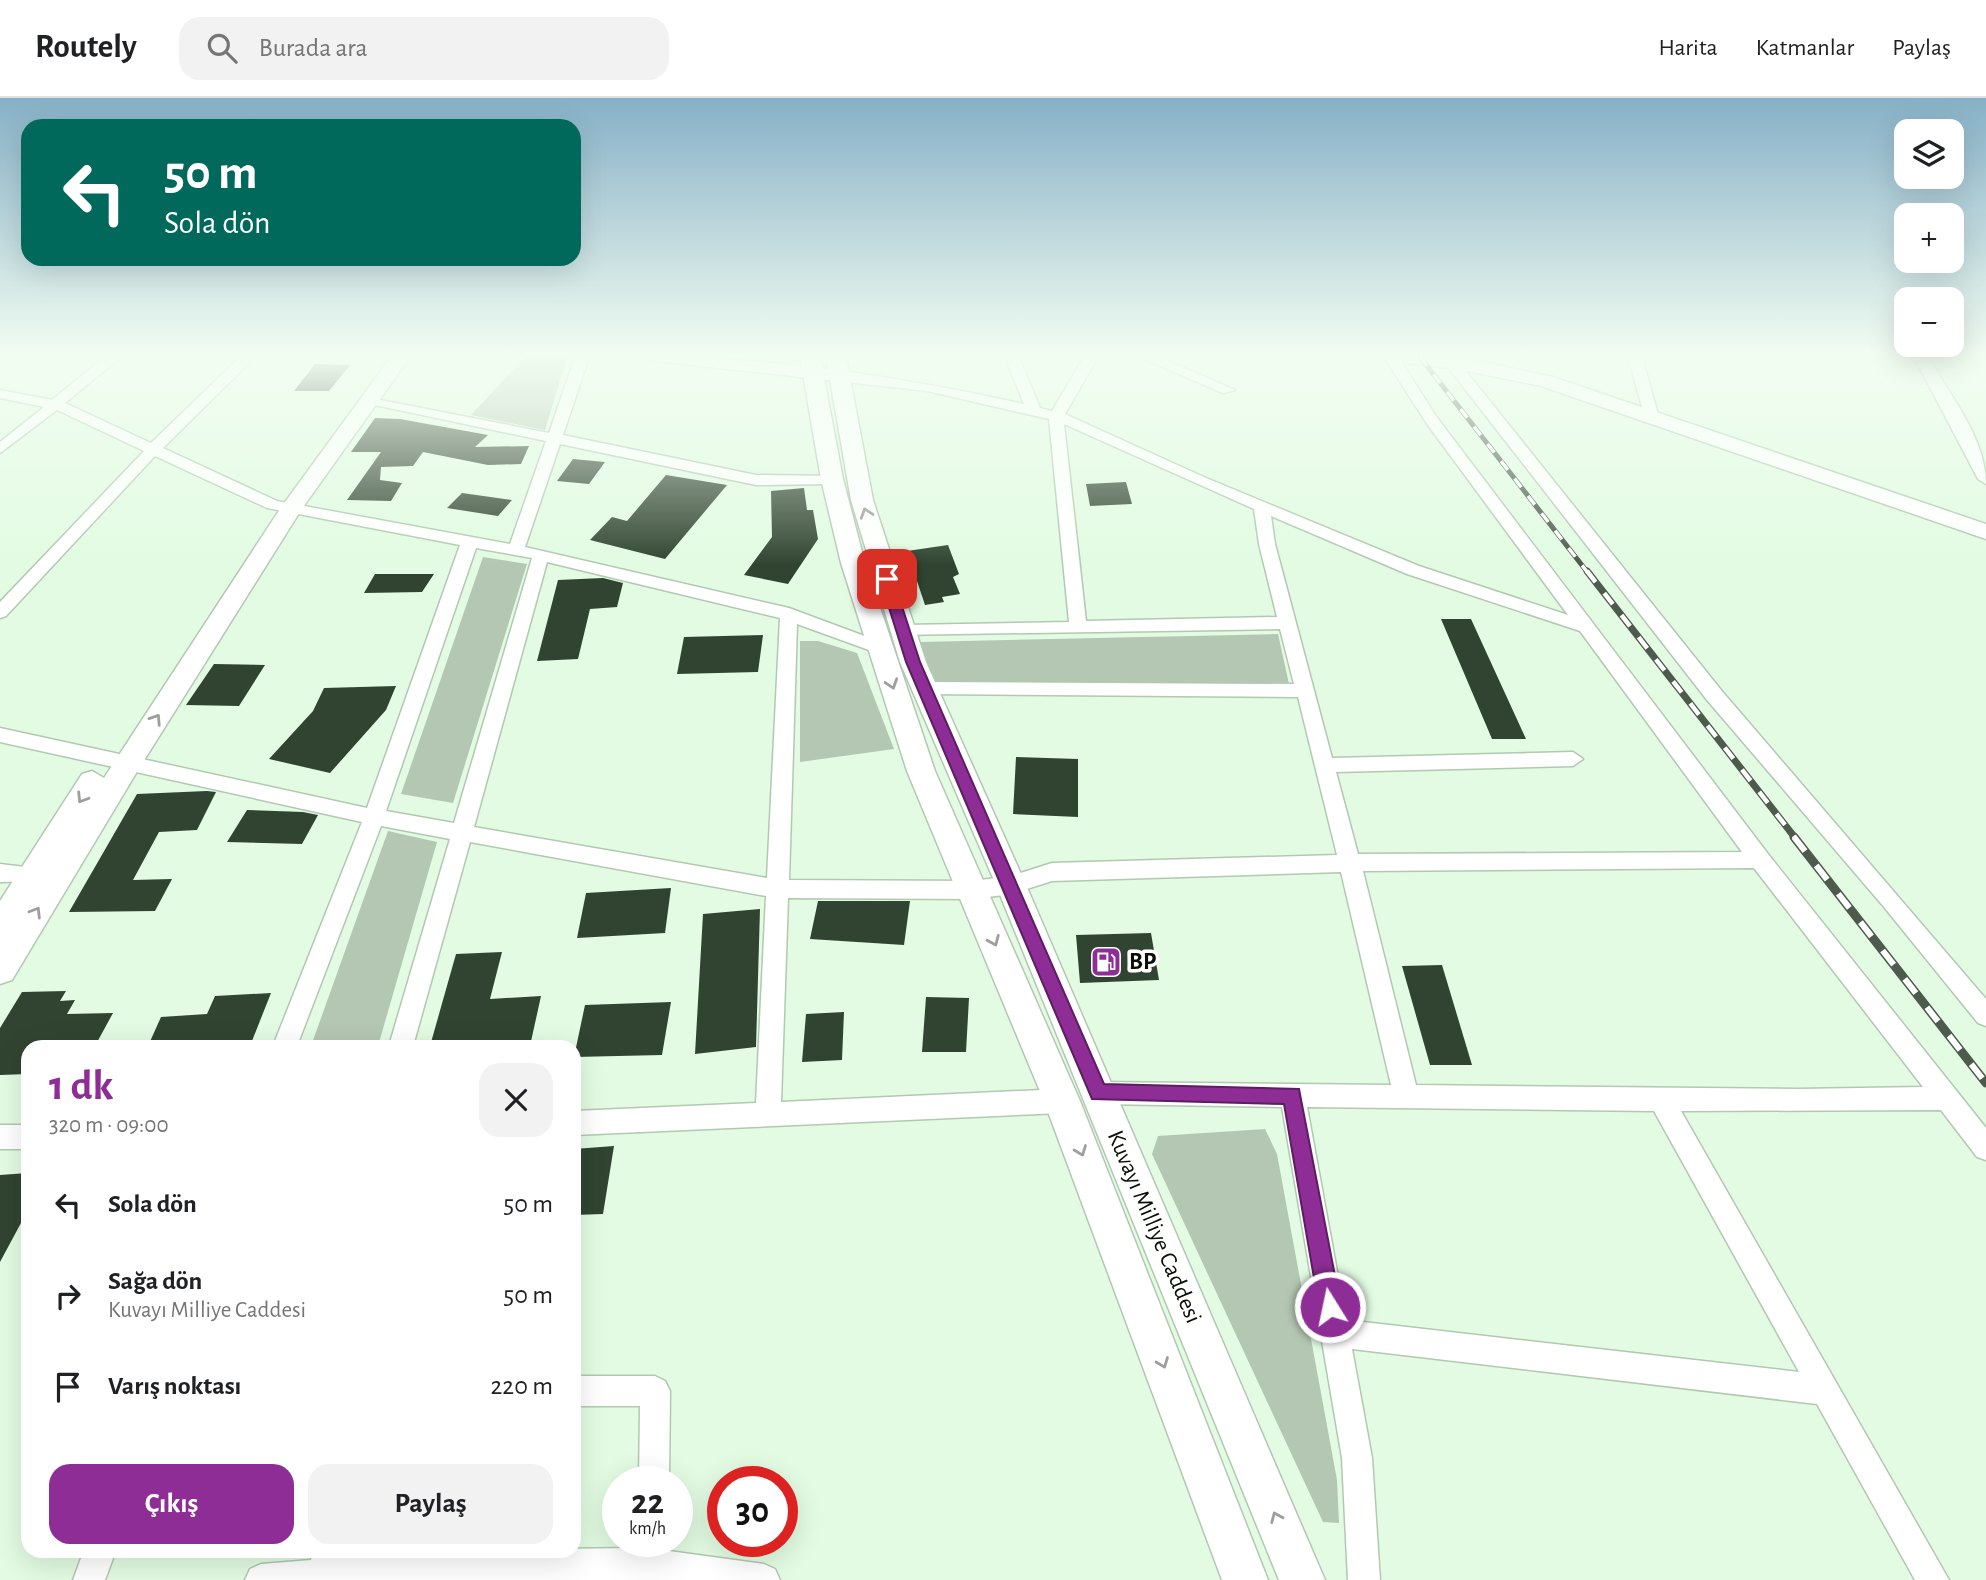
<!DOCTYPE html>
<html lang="tr">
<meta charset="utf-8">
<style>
:root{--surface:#fff;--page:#f2f2f2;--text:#202124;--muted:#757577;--line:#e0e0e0;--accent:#8e2d95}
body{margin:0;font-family:"Alegreya Sans",sans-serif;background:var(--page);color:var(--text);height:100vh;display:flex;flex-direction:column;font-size:26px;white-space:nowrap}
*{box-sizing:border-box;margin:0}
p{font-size:23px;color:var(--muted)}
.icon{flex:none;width:38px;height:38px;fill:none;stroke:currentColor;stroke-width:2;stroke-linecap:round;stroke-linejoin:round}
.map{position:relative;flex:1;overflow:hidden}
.details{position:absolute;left:21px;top:942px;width:560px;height:518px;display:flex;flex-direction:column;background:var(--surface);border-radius:21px;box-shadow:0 7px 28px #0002}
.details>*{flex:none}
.hud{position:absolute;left:21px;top:21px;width:560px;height:147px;border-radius:21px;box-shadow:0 7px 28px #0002;background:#00695c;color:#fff;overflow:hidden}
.controls{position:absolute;left:1894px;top:21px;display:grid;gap:14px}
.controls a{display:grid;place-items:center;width:70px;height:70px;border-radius:14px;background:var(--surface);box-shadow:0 7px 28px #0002;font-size:35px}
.speed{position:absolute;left:602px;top:1368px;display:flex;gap:14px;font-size:35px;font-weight:700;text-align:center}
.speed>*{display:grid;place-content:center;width:91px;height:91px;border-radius:50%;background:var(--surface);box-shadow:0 7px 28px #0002;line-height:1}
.speed small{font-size:18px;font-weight:400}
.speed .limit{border:10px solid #d22;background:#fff;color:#111}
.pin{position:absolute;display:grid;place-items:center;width:60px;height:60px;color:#fff;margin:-30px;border-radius:14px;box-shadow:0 4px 10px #0006}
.me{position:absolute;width:77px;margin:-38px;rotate:350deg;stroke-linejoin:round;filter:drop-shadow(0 0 5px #0008)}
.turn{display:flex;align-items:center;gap:24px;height:147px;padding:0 28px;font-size:32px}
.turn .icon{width:91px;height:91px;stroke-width:2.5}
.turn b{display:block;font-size:49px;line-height:60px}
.round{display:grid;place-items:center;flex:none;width:74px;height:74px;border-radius:21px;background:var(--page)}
.head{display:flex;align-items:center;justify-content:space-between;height:119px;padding:0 28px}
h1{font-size:42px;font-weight:600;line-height:52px;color:var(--accent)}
.cta{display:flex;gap:14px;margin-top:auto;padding:14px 28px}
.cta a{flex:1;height:80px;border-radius:21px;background:var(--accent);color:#fff;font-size:28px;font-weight:600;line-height:80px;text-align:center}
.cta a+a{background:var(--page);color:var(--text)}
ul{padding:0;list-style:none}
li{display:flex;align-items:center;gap:21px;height:91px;padding:0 28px}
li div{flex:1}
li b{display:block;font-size:26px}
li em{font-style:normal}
header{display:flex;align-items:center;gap:42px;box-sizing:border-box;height:98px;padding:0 35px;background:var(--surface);border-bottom:2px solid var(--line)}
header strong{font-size:33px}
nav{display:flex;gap:38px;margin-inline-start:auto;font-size:24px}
.search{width:490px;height:63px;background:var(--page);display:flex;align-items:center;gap:18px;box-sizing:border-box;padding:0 24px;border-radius:21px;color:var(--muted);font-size:26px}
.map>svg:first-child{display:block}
.green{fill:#b4c7b3}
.building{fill:#314431}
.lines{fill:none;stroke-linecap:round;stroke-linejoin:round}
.street-casing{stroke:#b1c9b1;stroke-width:3}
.secondary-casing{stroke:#b1c9b1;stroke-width:3}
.street{fill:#fff;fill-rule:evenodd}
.secondary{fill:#fff;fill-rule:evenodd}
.rail-far2-casing{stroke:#4d5a4d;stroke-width:5}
.rail-far1-casing{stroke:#4d5a4d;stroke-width:7}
.rail-casing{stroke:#4d5a4d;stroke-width:9}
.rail-far2{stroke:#fff;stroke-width:3.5;stroke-dasharray:11;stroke-linecap:butt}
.rail-far1{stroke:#fff;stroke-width:4.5;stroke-dasharray:14;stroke-linecap:butt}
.rail{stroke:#fff;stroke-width:6;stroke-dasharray:18;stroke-linecap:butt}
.oneway{stroke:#9c9f9c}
.route{fill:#8e2d95;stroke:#5c1d61;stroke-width:2}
.labels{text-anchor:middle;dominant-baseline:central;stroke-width:7;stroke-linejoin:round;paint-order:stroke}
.poi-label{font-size:24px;font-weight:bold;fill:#070f07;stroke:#fff;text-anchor:start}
.street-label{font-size:24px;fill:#070f07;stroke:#fff}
</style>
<header>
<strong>Routely</strong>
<div class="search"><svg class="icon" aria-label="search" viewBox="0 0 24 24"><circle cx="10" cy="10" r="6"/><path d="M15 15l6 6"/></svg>Burada ara</div>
<nav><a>Harita</a><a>Katmanlar</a><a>Paylaş</a></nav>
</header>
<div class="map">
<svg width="1986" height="1482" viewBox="0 0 1986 1482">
<rect width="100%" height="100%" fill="#e2fbe2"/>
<path class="green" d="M525 259H567L545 332 471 317Z
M483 459 527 466 453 705 401 696Z
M1278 536 1289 586 931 583 920 544Z
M800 543H818L857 555 894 651 800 664Z
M388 733 437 744 378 948H311Z
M1265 1031 1277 1056 1337 1382 1339 1425 1323 1424 1152 1056 1158 1038Z"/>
<path class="building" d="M315 266 350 267 329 293H294Z
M375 320 400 321 488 337 475 349 529 348 521 366 488 367 423 354 413 368 381 369 380 382 402 385 391 403 347 402 381 354H351Z
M573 361 605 364 589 386 557 383Z
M666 377 727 387 665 461 590 442 612 419 627 423Z
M1126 384 1132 406 1090 408 1086 386Z
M804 390 807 412H813L818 441 788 486 744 477 772 439 771 393Z
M462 395 512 402 498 418 447 410Z
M948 447 959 476 953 479 960 496 942 499 944 504 925 507 907 453Z
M375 476H434L422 494 364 495Z
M603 480 623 485 617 509 590 511 578 561 537 563 558 482Z
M1441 521H1471L1526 641H1492Z
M763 537 758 574 677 576 684 539Z
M214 566 265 567 239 608 186 607Z
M396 588 386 612 330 675 269 661 313 613 324 590Z
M1016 659 1078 661V719L1013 716Z
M207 693 216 694 197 732 159 734 133 782 172 781 155 813 69 814 137 696Z
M247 712 303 714 318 717 302 746 227 744Z
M671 790 665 835 577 840 586 795Z
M818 803H910L904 847 810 841Z
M760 811 756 949 695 956 703 816Z
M1151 835 1159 882 1080 885 1076 837Z
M502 854 490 901 541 898 530 948H430L456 856Z
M1442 867 1472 967H1430L1402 868Z
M66 893 60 903 75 902 67 916 113 915 95 948H28V976L0 977V930L22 894Z
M271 895 250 948H148L161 919 207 916 215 898Z
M926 899 969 900 966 954H922Z
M671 904 662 957 574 959 585 907Z
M844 914 842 962 802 964 806 916Z
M614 1048 603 1116 574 1117V1051Z
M28 1075V1112L0 1164V1077Z"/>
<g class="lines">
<g class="street-casing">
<path id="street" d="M105 259H121L65 305 151 345 240 259H255L163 350 277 403 510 446 546 343 370 306 365 305V299L549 335 575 259H589L563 337 756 377 837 378 840 381 832 386 756 387 560 346 525 449 789 510 886 546 889 550 880 556 797 526 789 782 973 783 1011 778 1052 765 1337 757 1298 599 925 596 916 590 925 584 1294 586 1280 531 898 537 895 533 904 527 1069 524 1049 321 927 293 655 263 648 259C775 259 901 279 1024 306L1005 259H1019L1040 310 1052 313 1084 259H1098L1065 316 1206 380 1419 468 1568 517 1427 326 1384 259H1398L1438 321 1768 756 1986 1030V1062L1977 1059 1941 1012 1681 1013 1949 1482H1915L1817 1306 1352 1251 1372 1360 1380 1482H1348L1342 1360 1282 1009 1098 1006 1089 1003 1086 995 1089 987 1098 984 1391 987 1341 774 1052 783 1011 796 973 801 788 800 781 1004 1062 991 1071 995 1075 1003 1071 1011 1062 1015 574 1037V1013L756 1005 766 798 470 744 413 948H389L450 741 381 728 297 948H273L362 724 0 644V630L367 710 460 447 267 410 155 358 6 518 0 520V504L144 353 57 312 0 355V344L44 309 0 300V292L52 302ZM1064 326 1254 411 1259 446 1277 519 1086 523ZM1271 418 1407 476 1580 533 1742 754 1358 756 1336 674 1573 668 1583 661 1573 654 1332 660 1275 446ZM476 450 532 460 454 725 386 713ZM547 464 780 520 767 780 474 729ZM1754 770 1923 989 1798 991 1416 987 1363 773ZM1307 1009 1654 1013 1799 1274 1346 1222Z
M1139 259H1159L1235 292 1223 295Z
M1628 259H1642L1659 320 1657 323H1647L1645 320Z
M1914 259H1928C1950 297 1986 341 1986 386L1978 381Z
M1447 262H1457L1721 592 1986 901V928L1978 925 1884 809 1707 602 1447 268Z
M0 766 42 771 45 777 42 783 0 784Z
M0 1027H28V1051H0Z
M574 1278H655L665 1283 670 1293 669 1384H639L640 1308H574Z
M637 1444H669V1453L764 1466 775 1471 780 1482H245L250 1471 261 1466 311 1462 313 1452H345L343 1460 456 1452 637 1450Z
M84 1452H116L105 1482H73Z"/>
</g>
<g class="secondary-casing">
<path id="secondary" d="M391 259H410L301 412 138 672 12 882 0 886V803L82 676 92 673 104 680 280 411Z
M800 259H820L843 381 865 465 935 673 1080 1003 1268 1482H1222L1044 1003 907 673 841 465 821 381Z
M826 259H846L873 402 926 564 1026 787 1325 1482H1279L996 787 900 564 851 402Z
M1398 259H1458L1553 279 1986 426V441L1541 288 1457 271 1407 265Z"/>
</g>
<use href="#street" class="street"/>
<use href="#secondary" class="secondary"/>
<g class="rail-far2-casing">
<path id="rail-far2" d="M1420 259 1588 475"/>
</g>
<g class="rail-far1-casing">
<path id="rail-far1" d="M1587 473 1796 741"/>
</g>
<g class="rail-casing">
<path id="rail" d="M1794 739 1986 985"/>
</g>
<use href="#rail-far2" class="rail-far2"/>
<use href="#rail-far1" class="rail-far1"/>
<use href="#rail" class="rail"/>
</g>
<defs><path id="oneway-chevron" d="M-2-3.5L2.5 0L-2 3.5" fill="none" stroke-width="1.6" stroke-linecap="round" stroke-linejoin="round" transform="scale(1.75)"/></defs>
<g class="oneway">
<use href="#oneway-chevron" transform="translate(866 415) rotate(-108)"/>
<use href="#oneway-chevron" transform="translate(892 586) rotate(72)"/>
<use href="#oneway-chevron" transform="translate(156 621) rotate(-57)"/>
<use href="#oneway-chevron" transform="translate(82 700) rotate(122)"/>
<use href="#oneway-chevron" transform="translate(36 814) rotate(-58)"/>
<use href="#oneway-chevron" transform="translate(994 843) rotate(67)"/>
<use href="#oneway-chevron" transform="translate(1081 1053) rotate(69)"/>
<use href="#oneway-chevron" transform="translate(1163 1265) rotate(69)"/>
<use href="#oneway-chevron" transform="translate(1276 1419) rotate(-113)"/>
</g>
<linearGradient id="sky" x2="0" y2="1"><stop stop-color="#86b0c6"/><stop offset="0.55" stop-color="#f2fdf2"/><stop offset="1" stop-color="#f2fdf2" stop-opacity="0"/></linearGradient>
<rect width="1986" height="467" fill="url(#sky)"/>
<path class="route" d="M887 477 893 481 920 564 1104 986 1299 991 1341 1209 1338 1216 1330 1219 1322 1216 1319 1209 1284 1006 1092 1001 906 564 880 481Z"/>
<defs>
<g id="fuel-square" transform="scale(1.575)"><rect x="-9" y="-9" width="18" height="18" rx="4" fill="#8e2d95" stroke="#fff"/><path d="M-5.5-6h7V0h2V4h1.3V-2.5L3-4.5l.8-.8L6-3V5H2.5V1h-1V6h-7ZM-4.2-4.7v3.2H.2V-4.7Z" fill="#fff"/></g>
</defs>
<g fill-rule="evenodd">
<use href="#fuel-square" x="1106" y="864"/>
</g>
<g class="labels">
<g class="poi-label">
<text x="1129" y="864">BP</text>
</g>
<g class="street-label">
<text transform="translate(1154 1129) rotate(67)">Kuvayı Milliye Caddesi</text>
</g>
</g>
</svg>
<div class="controls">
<a><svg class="icon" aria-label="layers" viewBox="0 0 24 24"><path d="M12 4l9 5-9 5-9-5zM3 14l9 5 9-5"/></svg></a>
<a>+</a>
<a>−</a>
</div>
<div class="speed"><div>22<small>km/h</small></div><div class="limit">30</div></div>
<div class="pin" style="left:887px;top:481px;background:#d93025"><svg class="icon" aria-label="arrive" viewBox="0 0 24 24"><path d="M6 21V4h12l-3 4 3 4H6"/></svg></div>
<svg class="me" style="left:1330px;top:1209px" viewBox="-20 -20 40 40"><circle r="17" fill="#8e2d95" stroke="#fff" stroke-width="3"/><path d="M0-11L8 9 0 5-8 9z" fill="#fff"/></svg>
<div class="hud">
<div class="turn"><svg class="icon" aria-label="left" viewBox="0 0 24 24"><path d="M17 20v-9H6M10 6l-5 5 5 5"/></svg><div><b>50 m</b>Sola dön</div></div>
</div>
<section class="details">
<div class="head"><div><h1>1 dk</h1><p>320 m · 09:00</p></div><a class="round"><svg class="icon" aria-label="close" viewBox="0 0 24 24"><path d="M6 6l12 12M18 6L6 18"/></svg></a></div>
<ul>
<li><svg class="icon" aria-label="left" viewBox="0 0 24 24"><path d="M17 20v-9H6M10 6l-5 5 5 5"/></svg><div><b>Sola dön</b></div><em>50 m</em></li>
<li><svg class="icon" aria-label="right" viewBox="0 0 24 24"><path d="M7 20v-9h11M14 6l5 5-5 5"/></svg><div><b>Sağa dön</b><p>Kuvayı Milliye Caddesi</p></div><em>50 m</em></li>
<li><svg class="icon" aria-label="arrive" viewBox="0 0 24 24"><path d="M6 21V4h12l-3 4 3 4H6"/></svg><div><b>Varış noktası</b></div><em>220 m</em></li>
</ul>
<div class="cta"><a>Çıkış</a><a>Paylaş</a></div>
</section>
</div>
